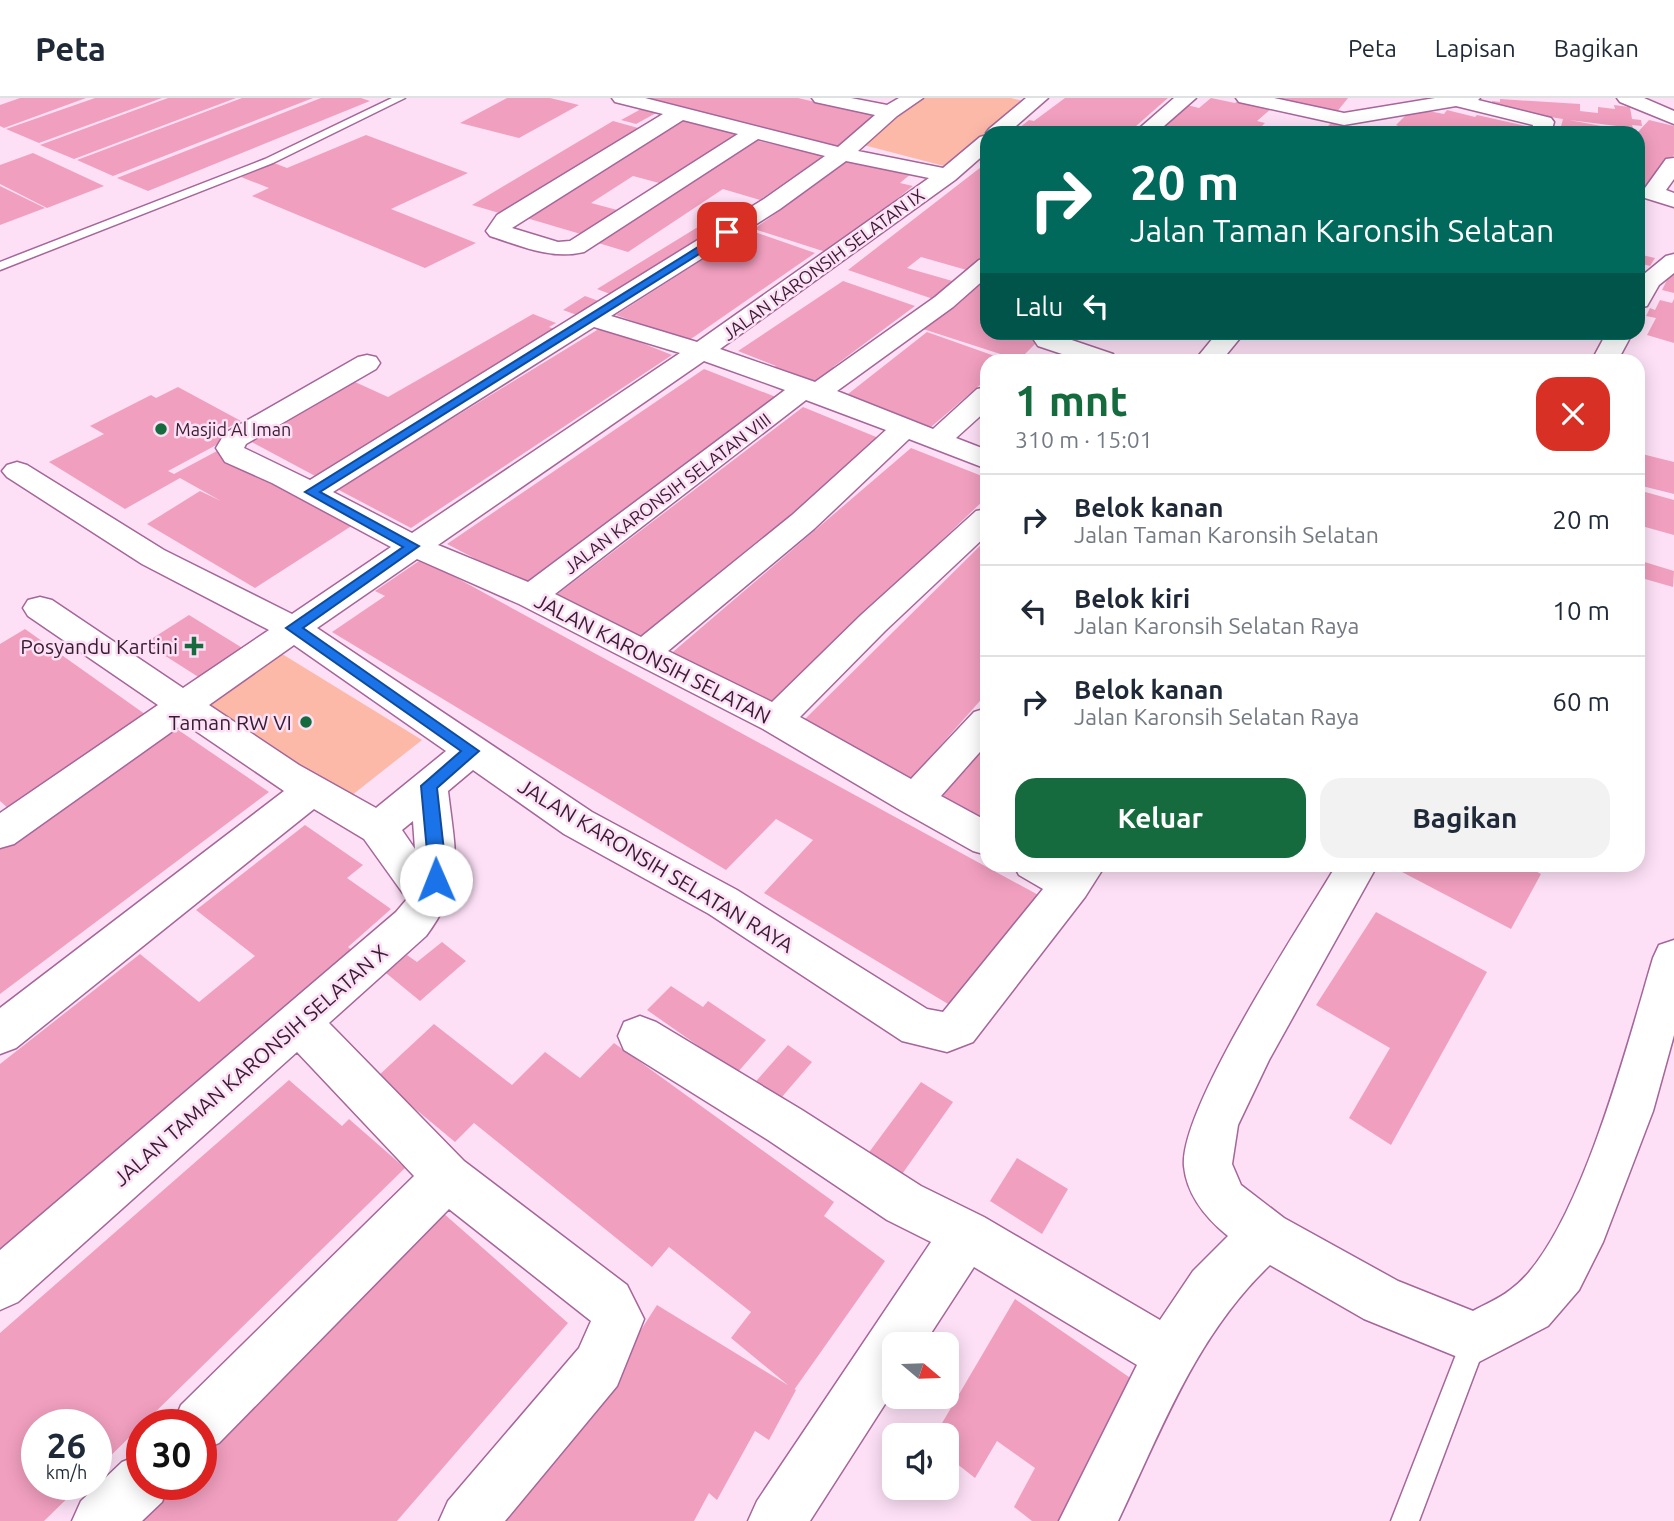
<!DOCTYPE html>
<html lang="id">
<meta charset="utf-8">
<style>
:root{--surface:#fff;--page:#f2f2f3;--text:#1f2937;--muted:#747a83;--line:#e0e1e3;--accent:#156b3d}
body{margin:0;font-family:Ubuntu,sans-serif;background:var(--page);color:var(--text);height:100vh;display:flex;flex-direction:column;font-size:26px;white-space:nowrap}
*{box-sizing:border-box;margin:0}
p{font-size:23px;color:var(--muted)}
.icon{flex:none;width:38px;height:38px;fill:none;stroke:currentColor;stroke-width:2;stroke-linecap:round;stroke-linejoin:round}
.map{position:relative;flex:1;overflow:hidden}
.details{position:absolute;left:980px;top:256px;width:665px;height:518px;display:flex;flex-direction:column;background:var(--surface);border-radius:21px;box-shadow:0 4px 18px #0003}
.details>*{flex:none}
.hud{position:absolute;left:980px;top:28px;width:665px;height:214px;border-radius:21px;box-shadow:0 4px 18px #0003;background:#00695c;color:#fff;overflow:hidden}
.needle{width:46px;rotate:109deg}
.fabs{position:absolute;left:882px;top:1234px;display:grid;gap:14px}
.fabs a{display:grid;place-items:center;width:77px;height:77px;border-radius:14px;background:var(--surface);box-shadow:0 4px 18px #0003;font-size:35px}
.speed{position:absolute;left:21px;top:1311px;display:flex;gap:14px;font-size:35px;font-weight:700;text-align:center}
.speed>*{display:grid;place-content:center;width:91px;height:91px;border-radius:50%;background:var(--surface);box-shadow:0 4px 18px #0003;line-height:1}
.speed small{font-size:18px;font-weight:400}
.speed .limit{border:10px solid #d22;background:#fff;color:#111}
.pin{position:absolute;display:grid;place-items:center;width:60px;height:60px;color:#fff;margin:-30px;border-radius:14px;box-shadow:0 4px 10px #0006}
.me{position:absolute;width:77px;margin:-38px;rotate:359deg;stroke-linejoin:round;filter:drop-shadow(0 0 5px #0008)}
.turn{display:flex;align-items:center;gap:24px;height:147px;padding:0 35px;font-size:32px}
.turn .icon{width:91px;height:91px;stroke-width:2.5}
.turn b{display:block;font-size:49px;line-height:60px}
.then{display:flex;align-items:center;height:66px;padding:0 35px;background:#0003;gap:14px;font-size:26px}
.round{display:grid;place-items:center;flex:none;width:74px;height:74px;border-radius:21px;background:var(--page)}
.overview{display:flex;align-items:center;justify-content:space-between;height:119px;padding:0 35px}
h1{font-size:42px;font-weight:700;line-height:52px;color:var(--accent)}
.button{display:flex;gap:14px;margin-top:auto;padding:14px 35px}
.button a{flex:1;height:80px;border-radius:21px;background:var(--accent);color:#fff;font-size:28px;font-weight:700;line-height:80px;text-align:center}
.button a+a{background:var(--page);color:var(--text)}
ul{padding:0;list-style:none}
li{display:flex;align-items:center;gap:21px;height:91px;padding:0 35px;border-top:2px solid var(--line)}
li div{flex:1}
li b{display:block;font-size:26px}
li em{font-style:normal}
header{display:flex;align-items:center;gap:42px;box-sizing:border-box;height:98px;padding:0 35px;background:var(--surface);border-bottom:2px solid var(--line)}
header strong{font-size:33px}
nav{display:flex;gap:38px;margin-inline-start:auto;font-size:24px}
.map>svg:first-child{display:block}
.green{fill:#fdb9a8}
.building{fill:#f19fbf}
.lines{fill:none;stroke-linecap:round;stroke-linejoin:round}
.service-casing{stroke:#a56699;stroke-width:3}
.minor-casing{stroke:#a56699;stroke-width:3}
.service{fill:#fff;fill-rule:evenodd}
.minor{fill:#fff;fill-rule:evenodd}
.route{fill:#1a73e8;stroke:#114b97;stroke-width:2}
.poi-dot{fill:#156b3d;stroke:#fde0f6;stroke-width:2.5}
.labels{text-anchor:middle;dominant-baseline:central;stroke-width:5;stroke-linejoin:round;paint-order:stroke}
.far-street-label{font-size:18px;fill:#371d32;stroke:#fde0f6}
.far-poi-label{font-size:18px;fill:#371d32;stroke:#fde0f6;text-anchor:start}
.poi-label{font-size:21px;fill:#371d32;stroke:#fde0f6;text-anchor:end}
.street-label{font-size:21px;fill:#371d32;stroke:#fde0f6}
</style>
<header>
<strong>Peta</strong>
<nav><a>Peta</a><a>Lapisan</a><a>Bagikan</a></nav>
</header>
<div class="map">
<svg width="1674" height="1423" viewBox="0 0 1674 1423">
<rect width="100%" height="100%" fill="#fde0f6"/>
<path class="green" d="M922 0H1011L1028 4 944 68 856 45Z
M274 551 422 642 342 705 193 605Z"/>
<path class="building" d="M20 0H86L4 30 0 28V7Z
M95 0H162L39 45 6 31Z
M168 0H236L74 61 40 47Z
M242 0H313L113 78 77 62Z
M321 0H361L370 3 148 93 117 80Z
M507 0H550L579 7 519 40 460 25Z
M641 0H798L880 19 838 49Z
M1065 0H1168L1128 35H1013L1029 22 1034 23Z
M1211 0 1235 5 1239 2 1272 10 1257 23 1265 25 1255 35H1154L1187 7 1199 10Z
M1270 0H1348L1336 15Z
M1500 1 1580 6V13L1598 15V9L1615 11 1614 7 1630 9 1632 21 1641 22 1642 28 1632 27 1633 30 1569 22 1623 32 1621 35H1548L1549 30 1560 32 1563 21 1492 10V3L1500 4Z
M643 10 658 14 636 26 621 22Z
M1423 12 1444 16 1447 12 1475 19 1477 17 1531 29 1526 35H1415L1396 27 1410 13 1419 15Z
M686 21 743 36 663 86 633 78 591 105 621 113 584 137 523 119Z
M1649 22 1674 28V57L1645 91 1638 89V34Z
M613 23 649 33 506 117 472 107Z
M1332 24 1375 34 1374 35H1321Z
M366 37 468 75 391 111 476 145 425 170 252 98 269 90 241 79 274 65 287 70Z
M754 42 786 49 790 46 826 56 760 102 723 91 628 154 595 144Z
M33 55 104 88 47 110 0 86V67Z
M987 59V158L970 173 921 159 907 170 956 184 936 202 848 172 985 66 979 65Z
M847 63 912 75 900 85 913 88 829 155 754 131Z
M0 88 45 110 0 127Z
M706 124 727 131 618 199 597 191Z
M749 132 815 155 688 243 616 217Z
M1638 156 1655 160 1650 168 1638 165Z
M987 176V234H1047L1019 262 923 231Z
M1670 176 1674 177V195L1662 192Z
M843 183 915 208 833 269 837 270 812 289 769 272 776 268 738 253Z
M585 198 607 206 585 220 563 212Z
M1674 201V245L1647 237 1656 220 1646 218 1650 210 1655 212 1660 202 1672 205Z
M533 216 556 225 549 229 559 233 317 379 248 342 355 284 388 299Z
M602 229 672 257 411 430 337 391Z
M927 234 1006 262H987V281L931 329 848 296Z
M1095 234H1127L1119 242Z
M704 271 781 301 528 488 447 446Z
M178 289 241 323 223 332 233 338 168 373 174 376 217 353 353 427 255 490 147 426 200 393 221 403 180 380 125 411 49 364 104 336 90 328 151 297 156 300Z
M803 309 886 343 641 547 551 501Z
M911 350 987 380V399L765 611 667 559Z
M1638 355 1674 364V396L1638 387Z
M1638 392 1674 402V437L1638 427Z
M987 441V595L909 683 800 626Z
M422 461 1042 799 958 912 764 795 813 742 776 721 726 772 332 534 385 498 375 493Z
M1638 462 1674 473 1673 489 1638 479Z
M189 517 244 551 200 580 145 545Z
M25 531 149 619 10 712 0 703V546Z
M174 629 269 694 0 896V748Z
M987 647V725L934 698 959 670 965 673Z
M305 727 363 767 347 780 391 811 348 849 356 855 0 1167V966L140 856 199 904 255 858 196 812Z
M1407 766H1522L1541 776 1511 831 1402 774Z
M1376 814 1487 874 1391 1047 1349 1020 1390 950 1316 907Z
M442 844 466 863 420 903 386 875 407 857 417 864Z
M671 888 703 909 708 903 766 942 737 975 647 912Z
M434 926 512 987 545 954 580 980 614 945 834 1104 824 1118 885 1163 794 1292 731 1240 751 1214 669 1149 652 1169 474 1025 455 1044 377 979Z
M788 947 812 964 775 1007 751 989Z
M289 982 342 1028 349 1021 405 1070 96 1372V1326H37V1386H82L44 1423H0V1235Z
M921 984 953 1004 900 1079 867 1057Z
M1017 1060 1068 1091 1042 1136 990 1103Z
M442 1114 568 1225 397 1423H139L176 1386H201V1360Z
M1015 1201 1148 1292 1082 1423H1032L1014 1409 1035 1370 997 1343 975 1380 947 1358V1337H935Z
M657 1207 796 1292 769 1342 755 1333 717 1402 709 1395 694 1423H494L531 1366 628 1252Z"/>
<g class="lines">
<g class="service-casing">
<path id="service" d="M392 0H405L273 65 0 172V164L265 61Z
M1475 1227 1484 1231 1488 1240 1419 1423H1391L1466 1231Z"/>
</g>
<g class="minor-casing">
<path id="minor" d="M612 0H645L838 49 875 17 815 4 812 0H851L887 7 899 0H923L897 18 858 53 943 70 980 39 987 37 986 35 989 31 1026 0H1048L1008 35H987V54L955 82 720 251 815 284 935 199 979 162 987 160V179L953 209 837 293 933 331 977 291 987 289V312L956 340 987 352V371L909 341 814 431 668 553 772 604 861 517 976 413 987 411V437L885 533 800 619 911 681 974 614 987 610V646L941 698 987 723V757L973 753 900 712 763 631 519 506 417 461 317 530 592 714 737 792 927 911 943 914 1043 791 1019 777 1013 766H1106L1085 799 973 944 947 954 902 943 709 816 564 736 473 672 448 693C455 754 466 785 426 838L329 925 464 1063 627 1187 644 1221 617 1288 505 1423H439L448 1403 579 1250 591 1223 449 1111 219 1345 201 1353V1326H173L181 1307 414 1078 297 954 18 1204 0 1212V1152L396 814 407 801 364 741 314 711 16 950 0 956V910L284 693 184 625 14 746 0 750V715L158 607 28 518 23 510 28 502 40 499 52 502 183 590 269 532 142 466 7 379 2 373 7 367 17 364 27 367 164 452 292 516 391 449 272 385 225 364 216 350 225 335 358 259 367 257 376 259 380 265 376 271 246 346 244 350 310 382 764 101 825 58 758 41 584 154C551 162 521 148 490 138L486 133 497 117 663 16 615 4ZM683 22 738 36 570 143 558 144 512 130ZM846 63 929 80 697 244 611 218 780 111ZM594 229 680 255 412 435 333 394ZM704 263 785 292 528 484 438 447ZM806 302 886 332 792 417 641 539 555 496ZM294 547 446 653 376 710 299 667 209 607ZM413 723 415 751 402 732Z
M1174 0H1196L1156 35H1134Z
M1236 0H1274L1344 15 1435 0H1480L1478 2 1551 20 1554 24 1551 35H1531L1533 27 1456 8 1344 27 1239 4Z
M1617 0H1644L1674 13V26L1620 4Z
M1674 60V81L1666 92 1674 95V109L1645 100 1642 95 1645 90 1666 61Z
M1674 156V175L1659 187 1647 208 1638 210V181L1666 158Z
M1048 234 1113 256 1117 262H1080L1038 248 1034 242 1038 236Z
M1218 234H1245L1222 262H1195Z
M1607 234H1633L1618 262H1592Z
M1337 766H1378L1269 962 1238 1027 1232 1066 1241 1087 1284 1120 1398 1183 1473 1213C1485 1206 1499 1201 1510 1192 1577 1145 1629 940 1653 860L1659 847 1674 842V937L1653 1013 1603 1144 1579 1192 1548 1228 1475 1266 1364 1221 1270 1167C1196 1237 1161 1333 1118 1423H1059L1137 1267 974 1169 924 1246H894V1292L810 1423H748L757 1403 931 1144 887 1122 768 1042 624 952 618 938 624 924 640 918 656 924 802 1012 921 1088 984 1119 1160 1222 1193 1173 1228 1138C1206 1120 1187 1098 1184 1068 1179 1010 1303 824 1337 766Z
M142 1356V1386H169L162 1404 142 1423H72L81 1403 122 1364Z"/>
</g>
<use href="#service" class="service"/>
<use href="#minor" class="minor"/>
</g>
<path class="route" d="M727 131 732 134 731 136 320 394 419 448 303 530 479 653 437 690 446 771 441 786H430L421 688 461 653 286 530 403 449 305 394Z"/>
<g class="poi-dot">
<circle cx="161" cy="331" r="7"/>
<path d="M190.5 537.5h7v7h7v7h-7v7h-7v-7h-7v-7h7z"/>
<circle cx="306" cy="624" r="7"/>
</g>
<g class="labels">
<g class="far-street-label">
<text transform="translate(823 166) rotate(-36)">JALAN KARONSIH SELATAN IX</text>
<text transform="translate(667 395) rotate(-37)">JALAN KARONSIH SELATAN VIII</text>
</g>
<g class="far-poi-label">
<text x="175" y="331">Masjid Al Iman</text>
</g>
<g class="poi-label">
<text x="178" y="548">Posyandu Kartini</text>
<text x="292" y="624">Taman RW VI</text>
</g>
<g class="street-label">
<text transform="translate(653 560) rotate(27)">JALAN KARONSIH SELATAN</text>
<text transform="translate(656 767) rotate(31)">JALAN KARONSIH SELATAN RAYA</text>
<text transform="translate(250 967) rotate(-41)">JALAN TAMAN KARONSIH SELATAN X</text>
</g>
</g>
</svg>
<div class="fabs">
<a><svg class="needle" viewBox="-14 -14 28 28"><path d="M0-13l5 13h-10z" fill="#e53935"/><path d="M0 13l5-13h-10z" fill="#747a83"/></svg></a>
<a><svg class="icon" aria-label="sound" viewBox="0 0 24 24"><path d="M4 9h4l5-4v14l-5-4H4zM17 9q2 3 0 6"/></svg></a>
</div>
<div class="speed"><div>26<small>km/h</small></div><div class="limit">30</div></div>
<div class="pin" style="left:727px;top:134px;background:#d93025"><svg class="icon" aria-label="arrive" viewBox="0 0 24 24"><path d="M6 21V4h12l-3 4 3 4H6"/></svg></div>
<svg class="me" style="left:436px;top:782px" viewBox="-20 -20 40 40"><circle r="19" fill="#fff"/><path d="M0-13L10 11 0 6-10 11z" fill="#1a73e8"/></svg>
<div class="hud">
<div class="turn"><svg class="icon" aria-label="right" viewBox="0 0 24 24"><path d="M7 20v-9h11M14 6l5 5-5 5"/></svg><div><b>20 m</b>Jalan Taman Karonsih Selatan</div></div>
<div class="then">Lalu<svg class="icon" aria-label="left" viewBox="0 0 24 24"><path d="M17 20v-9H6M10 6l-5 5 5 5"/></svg></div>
</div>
<section class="details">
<div class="overview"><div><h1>1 mnt</h1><p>310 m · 15:01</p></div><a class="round" style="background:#d93025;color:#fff"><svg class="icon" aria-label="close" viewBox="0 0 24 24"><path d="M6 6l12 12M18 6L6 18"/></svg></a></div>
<ul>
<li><svg class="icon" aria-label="right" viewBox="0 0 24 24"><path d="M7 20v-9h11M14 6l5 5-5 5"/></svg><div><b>Belok kanan</b><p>Jalan Taman Karonsih Selatan</p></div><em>20 m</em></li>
<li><svg class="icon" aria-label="left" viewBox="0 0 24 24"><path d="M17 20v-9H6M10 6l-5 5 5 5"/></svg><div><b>Belok kiri</b><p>Jalan Karonsih Selatan Raya</p></div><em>10 m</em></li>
<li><svg class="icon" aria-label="right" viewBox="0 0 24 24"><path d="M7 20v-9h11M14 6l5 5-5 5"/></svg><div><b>Belok kanan</b><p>Jalan Karonsih Selatan Raya</p></div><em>60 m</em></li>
</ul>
<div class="button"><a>Keluar</a><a>Bagikan</a></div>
</section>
</div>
